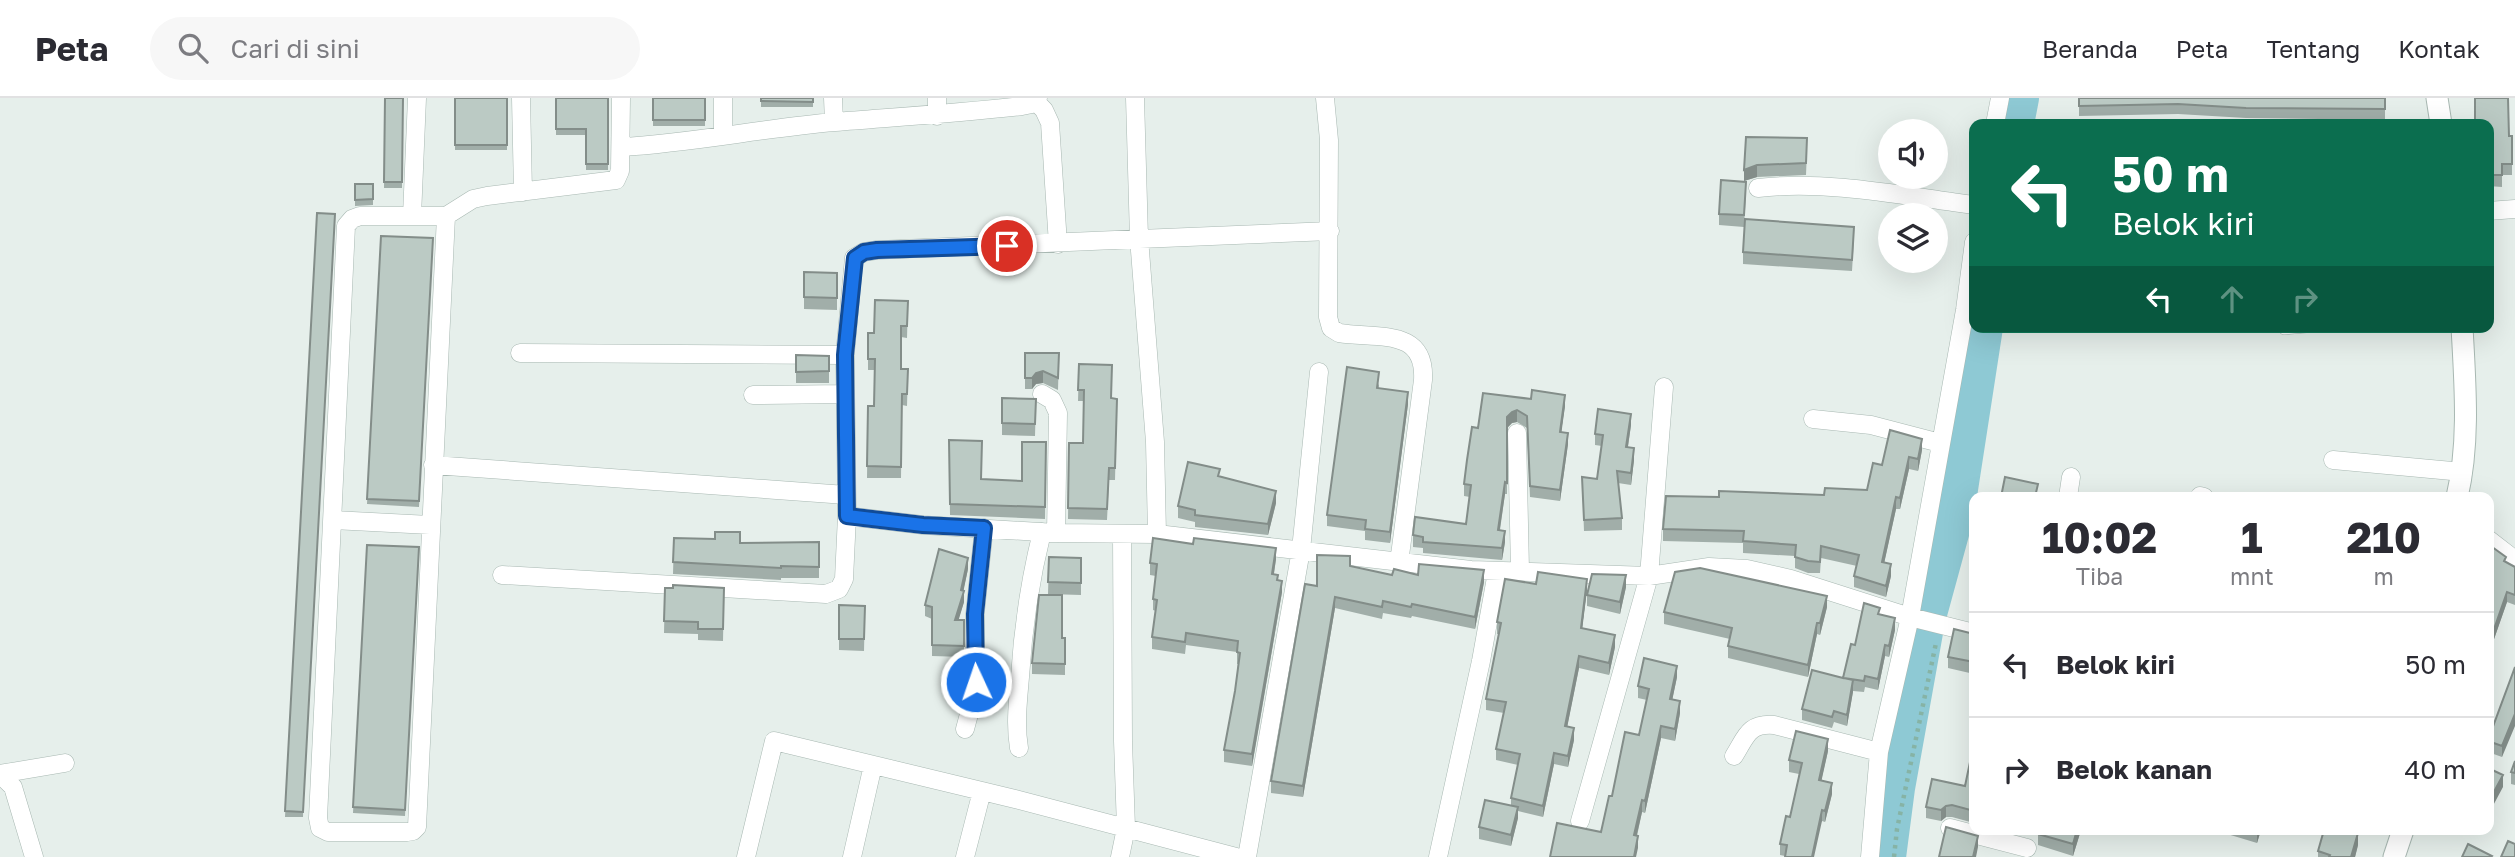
<!DOCTYPE html>
<html lang="id">
<style>
:root{--surface:#fff;--page:#f7f7f7;--text:#2b2b33;--muted:#7c7c81;--line:#e1e1e2}
body{margin:0;font-family:"Golos Text",sans-serif;background:var(--page);color:var(--text);height:100vh;display:flex;flex-direction:column;font-size:26px;white-space:nowrap}
*{box-sizing:border-box;margin:0}
p{font-size:23px;color:var(--muted)}
.icon{flex:none;width:38px;height:38px;fill:none;stroke:currentColor;stroke-width:2;stroke-linecap:round;stroke-linejoin:round}
.map{position:relative;flex:1;overflow:hidden}
.side{position:absolute;left:1969px;top:394px;width:525px;height:343px;display:flex;flex-direction:column;background:var(--surface);border-radius:14px;box-shadow:0 7px 28px #0002}
.side>*{flex:none}
.hud{position:absolute;left:1969px;top:21px;width:525px;height:214px;border-radius:14px;box-shadow:0 7px 28px #0002;background:#0b6e4f;color:#fff;overflow:hidden}
.buttons{position:absolute;left:1878px;top:21px;display:grid;gap:14px}
.buttons a{display:grid;place-items:center;width:70px;height:70px;border-radius:50%;background:var(--surface);box-shadow:0 7px 28px #0002;font-size:35px}
.pin{position:absolute;display:grid;place-items:center;width:60px;height:60px;color:#fff;margin:-30px;border:4px solid #fff;border-radius:50%;box-shadow:0 2px 7px #0007}
.me{position:absolute;width:77px;margin:-38px;rotate:357deg;stroke-linejoin:round;filter:drop-shadow(0 0 5px #0008)}
.turn{display:flex;align-items:center;gap:24px;height:147px;padding:0 28px;font-size:32px}
.turn .icon{width:91px;height:91px;stroke-width:2.5}
.turn b{display:block;font-size:49px;line-height:60px}
.lanes{display:flex;align-items:center;height:66px;padding:0 28px;background:#0003;justify-content:center;gap:35px;direction:ltr}
.lanes .off{opacity:.35}
.eta{display:flex;justify-content:space-evenly;align-items:center;height:119px;text-align:center}
.eta b{font-size:42px;font-weight:700;line-height:49px}
ul{padding:0;list-style:none}
li{display:flex;align-items:center;gap:21px;height:105px;padding:0 28px;border-top:2px solid var(--line)}
li div{flex:1}
li b{display:block;font-size:26px}
li em{font-style:normal}
header{display:flex;align-items:center;gap:42px;box-sizing:border-box;height:98px;padding:0 35px;background:var(--surface);border-bottom:2px solid var(--line)}
header strong{font-size:33px}
nav{display:flex;gap:38px;margin-inline-start:auto;font-size:24px}
.search{width:490px;height:63px;background:var(--page);display:flex;align-items:center;gap:18px;box-sizing:border-box;padding:0 24px;border-radius:38px;color:var(--muted);font-size:26px}
.map>svg:first-child{display:block}
.green{fill:#bfe0c8}
.lines{fill:none;stroke-linecap:round;stroke-linejoin:round}
.river{stroke:#8ec9d4;stroke-width:40}
.service-casing{stroke:#a8b8b2;stroke-width:10}
.minor-casing{stroke:#a8b8b2;stroke-width:19}
.tertiary-casing{stroke:#a8b8b2;stroke-width:23}
.path{stroke:#86b3a5;stroke-width:4.5;stroke-dasharray:3.5 5;stroke-linecap:butt}
.service{stroke:#fff;stroke-width:9}
.minor{stroke:#fff;stroke-width:18}
.tertiary{stroke:#fff;stroke-width:21}
.wall{fill:#a1aea9}
.shaded-wall{fill:#838d89}
.building{fill:#bbcac4;stroke:#838d89;stroke-width:2}
.route-casing{stroke:#114b97;stroke-width:18}
.route{stroke:#1a73e8;stroke-width:12}
</style>
<header>
<strong>Peta</strong>
<div class="search"><svg class="icon" aria-label="search" viewBox="0 0 24 24"><circle cx="10" cy="10" r="6"/><path d="M15 15l6 6"/></svg>Cari di sini</div>
<nav><a>Beranda</a><a>Peta</a><a>Tentang</a><a>Kontak</a></nav>
</header>
<div class="map">
<svg width="2515" height="759" viewBox="0 0 2515 759">
<rect width="100%" height="100%" fill="#e6efeb"/>
<path class="green" d="M2000 0H2020L2015 26H1995Z
M1974 144V229H1983L1954 417 1925 523 1895 690 1886 759H1870L1879 654Z"/>
<g class="lines">
<path class="river" d="M2014 26 2019 0
M1886 759 1895 690 1925 523 1954 417 1983 229"/>
<g class="service-casing">
<path id="service" d="M2284 232 2318 229"/>
</g>
<g class="minor-casing">
<path id="minor" d="M521 0 523 94
M833 0 834 24
M1135 0 1139 140 1155 344 1157 436
M1325 0 1329 42 1328 219 1331 230 1339 235C1377 241 1426 229 1423 282L1399 465
M1036 4 1044 12 1050 25 1058 146
M937 18V0
M1995 26 2000 0
M723 37V0
M621 49C693 45 763 30 835 24 897 19 960 15 1022 8L1032 6 1038 0
M1758 90C1829 82 1903 98 1974 107
M2488 113 2515 111
M412 118 417 0
M446 118 417 729 413 733 407 734H328L320 730 318 720 346 128 352 121 360 118H446L473 101 487 98 616 82 620 73 621 0
M1330 133C1179 138 1028 147 877 152L864 154 854 160 845 257 847 418 923 427 1056 435 1157 436 1471 472 1649 478 1709 469 1747 471 1791 481 1910 519 1974 535
M520 255 845 257
M1042 296 1052 302 1058 315 1056 435
M753 297 845 296
M1813 321 1871 327 1940 345
M1517 335 1520 472
M2333 362 2463 374
M433 367 846 397
M2200 398 2204 399
M2068 399 2071 379
M333 422 430 427
M2488 441 2515 462
M502 477 826 496 839 491 844 481 847 418
M965 631 975 594V516L984 430
M1019 650C1015 626 1018 603 1020 579 1023 529 1030 482 1042 434
M1734 658C1746 639 1748 625 1774 627L1879 654
M0 676 13 689 34 759
M0 676 65 665
M1580 723 1649 478 1664 289
M1950 730 2027 750
M746 759 774 643 1015 701 1236 759
M852 759 873 667
M965 759 982 693
M1120 759 1126 730 1123 643 1122 436
M1247 759 1301 452 1319 274
M1438 759 1481 563 1497 474
M1870 759 1879 654 1910 519 1965 212 1974 144"/>
</g>
<g class="tertiary-casing">
<path id="tertiary" d="M2437 0 2441 26
M2457 399C2470 344 2465 285 2462 229
M2394 759 2403 732"/>
</g>
<path class="path" d="M1894 759 1897 731 1936 545"/>
<use href="#service" class="service"/>
<use href="#minor" class="minor"/>
<use href="#tertiary" class="tertiary"/>
</g>
<path class="wall" d="M385 0H403L402 90H384Z
M455 0H507V52H455Z
M556 0H608V72H586V37H556Z
M653 0H705V28H653Z
M761 0H813V9H761Z
M2079 0H2385V22L2246 20 2178 16 2079 18Z
M2488 26 2509 38H2512V77H2502V89L2488 88Z
M1746 39 1807 52 1806 77 1757 79 1744 83Z
M355 86H373V107L355 108Z
M1746 96 1744 129 1719 127V116Z
M317 115 303 719H285Z
M381 138 433 140 419 409 367 406Z
M1854 140 1852 173 1743 166V154Z
M804 174 837 175V212L804 211Z
M908 203 907 240 901 239V271H908L907 308 902 307 901 380H867L868 308H874V272H868V261L874 235Z
M1025 255H1059L1058 292 1043 285 1036 286 1032 291H1025Z
M796 257 829 258V285H796Z
M1079 266 1111 300 1117 301 1115 382H1109L1107 422 1068 421 1069 345H1083L1084 303H1078Z
M1379 285V290L1408 306 1390 445 1365 442V433L1327 428V417Z
M1483 295 1565 308 1561 334 1568 346 1560 403 1530 399 1527 330 1517 324 1512 325 1507 330V396H1505L1500 432 1505 444 1502 462 1423 455V450L1413 449V437L1466 426 1470 399 1464 398V386L1478 330Z
M1002 300 1036 301 1035 338 1002 337Z
M1631 327 1628 349 1634 362 1631 387 1618 385 1622 420V432L1584 433 1582 379 1597 381 1602 348 1595 347V336Z
M949 342 981 381 1022 383 1046 344 1045 421 950 417Z
M1922 352 1918 373 1909 371 1900 411H1896L1884 465 1891 478 1886 499 1854 489V478L1857 468 1821 460 1820 475H1808L1795 470V458L1743 455V445L1663 443V431L1719 399 1824 397 1867 392 1882 367Z
M1220 379 1276 405 1268 437 1195 429V424L1178 420V408Z
M674 440 740 445 819 444V480H781V482L673 476Z
M2488 446 2506 464 2515 469V507L2507 504 2493 544 2488 542Z
M367 447 419 449 405 718 353 715Z
M1049 459 1081 460V497L1048 496Z
M1276 461 1274 476 1278 482 1282 494 1252 668 1224 664V652L1235 593 1238 566H1237V554L1186 547 1185 556 1152 551V539L1156 513 1153 512V501L1156 478 1150 477V465Z
M1350 468 1392 477H1418L1484 484 1475 531 1412 518 1411 520 1383 515 1382 521 1335 510 1303 699 1271 695V683L1317 488Z
M968 471 963 493 964 504 958 522H964V559L932 558V521L925 518V507Z
M1536 486 1587 492 1582 530 1615 549 1609 577 1579 570 1567 629 1574 642 1568 669 1554 666 1543 719 1518 713V720L1511 748 1479 741V729L1511 707V700L1518 667 1496 662V651L1504 615 1486 612V601L1499 536H1497V524Z
M1626 489 1620 516 1587 508V497Z
M665 490H724L723 543 698 542V536L664 535Z
M839 507 865 508 864 553 839 552Z
M1827 509 1820 537 1817 536 1808 579 1728 560V548L1730 541 1664 526V514Z
M1880 517 1895 532 1889 559 1885 558 1878 592 1865 589 1864 594 1853 593 1847 628 1834 624 1832 630 1802 622V611L1843 580 1855 547Z
M1974 536V576L1948 570V559Z
M1062 540H1065V577L1032 576V565Z
M2515 569 2502 659 2488 654V642Z
M1677 579 1672 602 1680 615 1675 643 1661 640 1645 715 1642 714 1637 738 1638 750 1601 734 1612 698 1639 637 1647 602 1638 600V588Z
M1974 645V725L1952 719H1946L1941 723 1926 720V709L1965 688Z
M1828 653 1821 683 1832 696 1825 724 1822 723 1785 758 1780 757V746L1790 719 1799 676 1789 674V662Z
M2515 663V687L2511 686V674Z
M2081 732 2073 758 2038 747V736Z
M2214 732H2261L2257 745Z
M2358 747 2355 759H2318V753Z"/>
<path class="shaded-wall" d="M1757 67V79L1744 83V72Z
M1043 273V285L1036 286 1032 291V280L1036 275Z
M1408 294V306L1390 445V434Z
M1565 297V308L1560 345V334Z
M1517 312V324L1512 325 1507 330V319L1512 314Z
M1631 316V327L1626 361V349Z
M1568 335V346L1560 403V392Z
M1922 341V352L1918 373V361Z
M1634 350V362L1631 387V375Z
M1909 359V371L1900 411V400Z
M1505 384V396L1498 443V432Z
M1276 393V405L1268 437V426Z
M1896 399V411L1882 475V464Z
M1505 433V444L1502 462V450Z
M1276 450V461L1272 487V476Z
M968 460V471L962 500 964 493V504L955 534V522Z
M1891 466V478L1886 499V488Z
M1484 472V484L1475 531V519Z
M1626 477V489L1620 516V504Z
M1587 481V492L1581 541V530Z
M1282 483V494L1252 668V656Z
M2507 494V504L2493 544V534Z
M1827 498V509L1820 537V525Z
M1335 499V510L1303 699V688Z
M1895 520V532L1889 559V548Z
M1817 525V536L1808 579V567Z
M1615 537V549L1609 577V565Z
M1885 547V558L1878 592V581Z
M1579 558V570L1565 640V628Z
M1677 568V579L1670 613V601Z
M1853 582V594L1847 628V617Z
M1680 603V615L1675 643V631Z
M2515 616V628L2502 659V648Z
M1661 628V640L1645 715V703Z
M1574 630V642L1568 669V658Z
M1828 641V653L1819 694V682Z
M1554 655V666L1543 719V708Z
M2503 677V689L2488 717V705Z
M1832 685V696L1825 724V713Z
M1642 702V714L1634 749V737Z
M1946 708V719L1941 723V712Z
M1518 709V720L1511 748V737Z
M1822 712V723L1814 759H1812Z
M2077 732H2081L2073 758V746Z
M2258 732H2261L2257 745V734Z
M2358 735V747L2355 759H2351Z
M1638 738V750L1636 759H1634Z
M1978 738V749L1976 759H1973Z"/>
<path class="building" d="M385 0H403L402 84H384Z
M455 0H507V47H455Z
M556 0H608V66H586V31H556Z
M653 0H705V22H653Z
M761 0H813V4L761 3Z
M2079 0H2385V11L2246 10 2178 6 2079 8Z
M2475 0H2508L2509 38H2512V66H2502V77H2488V26H2475Z
M1746 39 1807 40 1806 65 1757 67 1744 72Z
M1721 82 1746 84 1744 117 1719 116Z
M355 86H373V101L355 102Z
M317 115 335 116 303 714 285 713Z
M1745 121 1854 129 1852 162 1743 154Z
M381 138 433 140 419 403 367 401Z
M804 174 837 175V200L804 199Z
M875 202 908 203 907 228H901V271H908L907 296H902L901 369 867 368 868 308H874L875 261H868V235H874Z
M1025 255H1059L1058 280 1043 273 1036 275 1032 280H1025Z
M796 257 829 258V273L796 274Z
M1079 266 1112 267 1111 300 1117 301 1115 370H1109L1107 411 1068 410 1069 345H1083L1084 292H1078Z
M1347 269 1379 274 1377 290 1408 294 1390 434 1365 431 1366 422 1327 417Z
M1532 292 1565 297 1560 334 1568 335 1560 392 1530 388 1527 318 1517 312 1512 314 1507 319V385L1505 384 1498 432 1505 433 1502 450 1423 444V439L1413 437 1415 419 1466 426 1471 387 1464 386 1467 362 1472 329 1478 330 1483 295 1531 301Z
M1002 300 1036 301 1035 326 1002 325Z
M1598 311 1631 316 1626 349 1634 350 1631 375 1617 373 1622 420 1584 422 1582 379 1597 381 1603 337 1595 336Z
M1890 332 1922 341 1918 361 1909 359 1900 400 1896 399 1882 464 1891 466 1886 488 1854 478 1859 457 1821 448 1820 464 1808 463 1795 459 1796 447 1743 443 1744 433 1663 431 1666 398 1719 399V393L1824 397 1825 390 1867 392 1873 365 1882 367Z
M949 342 982 343 981 381 1022 383V344H1046L1045 409 950 406Z
M1188 364 1220 371 1218 378 1276 393 1268 426 1195 417V412L1178 408Z
M2005 379 2038 386 2035 399H2001Z
M715 434H740V445L819 444V469L781 468V470L673 464 674 440 715 441Z
M1153 440 1193 446 1194 440 1276 450 1272 476 1278 477 1277 482 1282 483 1252 656 1224 652 1235 593 1240 555 1237 554 1238 543 1186 535 1185 544 1152 539 1157 502 1153 501 1157 466 1150 465Z
M2488 446 2506 459 2504 463 2515 469V497L2507 494 2493 534 2488 532Z
M367 447 419 449 405 712 353 709Z
M939 451 968 460 961 492 964 493 955 522H964V548L932 547V509L925 507Z
M1317 457 1350 458V468L1392 477 1394 471 1418 477 1419 466 1484 472 1475 519 1412 506 1411 509 1383 503 1382 509 1335 499 1303 688 1271 683 1305 486 1317 488Z
M1049 459 1081 460V485L1048 484Z
M1700 470 1827 498 1820 525H1817L1808 567 1728 548 1732 530 1664 514 1675 474Z
M1538 474 1587 481 1581 530 1615 537 1609 565 1579 558 1565 628 1574 630 1568 658 1554 655 1543 708 1511 700 1520 656 1496 651 1506 604 1486 601 1501 525 1497 524 1505 481 1536 486Z
M1592 476 1626 477 1620 504 1587 497Z
M673 487 724 490 723 531H698V524L664 523 665 490H673Z
M1039 497H1062V540H1065V566L1032 565Z
M1864 505 1880 510 1878 516 1895 520 1889 548 1885 547 1878 581 1865 578 1864 583 1844 580 1853 582 1847 617 1834 613 1832 619 1802 611 1812 572 1843 580 1851 546 1855 547Z
M839 507 865 508 864 541H839Z
M1954 531 1974 536V564L1948 559Z
M1644 560 1677 568 1670 601 1680 603 1675 631 1661 628 1645 703 1642 702 1634 737 1638 738 1634 759H1550L1557 725 1601 734 1609 698H1612L1625 634 1639 637 1649 591 1638 588Z
M2515 569V616L2502 648 2488 643V642Z
M1796 633 1828 641 1819 682 1832 685 1825 713 1822 712 1812 759H1785L1787 747 1780 746 1786 718 1790 719 1802 665 1789 662Z
M1974 645V713L1952 707 1946 708 1941 712 1926 709 1932 681 1965 688Z
M2515 663V675L2511 674Z
M2488 670 2503 677 2488 705Z
M1485 702 1518 709 1511 737 1479 729Z
M1946 729 1978 738 1973 759H1939Z
M2039 732H2077L2073 746 2038 736Z
M2324 732H2345L2358 735 2351 759H2329L2330 757 2318 753Z
M2508 743 2515 746V759H2501Z
M2468 746 2492 758 2491 759H2462Z"/>
<g class="lines">
<g class="route-casing">
<path id="route" d="M976 584 975 516 984 430 923 427 847 418 845 257 855 160 864 154 877 152 1007 148"/>
</g>
<use href="#route" class="route"/>
</g>
</svg>
<div class="buttons">
<a><svg class="icon" aria-label="sound" viewBox="0 0 24 24"><path d="M4 9h4l5-4v14l-5-4H4zM17 9q2 3 0 6"/></svg></a>
<a><svg class="icon" aria-label="layers" viewBox="0 0 24 24"><path d="M12 4l9 5-9 5-9-5zM3 14l9 5 9-5"/></svg></a>
</div>
<div class="pin" style="left:1007px;top:148px;background:#d93025"><svg class="icon" aria-label="arrive" viewBox="0 0 24 24"><path d="M6 21V4h12l-3 4 3 4H6"/></svg></div>
<svg class="me" style="left:976px;top:584px" viewBox="-20 -20 40 40"><circle r="17" fill="#1a73e8" stroke="#fff" stroke-width="3"/><path d="M0-11L8 9 0 5-8 9z" fill="#fff"/></svg>
<div class="hud">
<div class="turn"><svg class="icon" aria-label="left" viewBox="0 0 24 24"><path d="M17 20v-9H6M10 6l-5 5 5 5"/></svg><div><b>50 m</b>Belok kiri</div></div>
<div class="lanes"><svg class="icon" aria-label="left" viewBox="0 0 24 24"><path d="M17 20v-9H6M10 6l-5 5 5 5"/></svg><svg class="icon off" aria-label="ahead" viewBox="0 0 24 24"><path d="M12 20V5M6 11l6-6 6 6"/></svg><svg class="icon off" aria-label="right" viewBox="0 0 24 24"><path d="M7 20v-9h11M14 6l5 5-5 5"/></svg></div>
</div>
<section class="side">
<div class="eta">
<div><b>10:02</b><p>Tiba</p></div>
<div><b>1</b><p>mnt</p></div>
<div><b>210</b><p>m</p></div>
</div>
<ul>
<li><svg class="icon" aria-label="left" viewBox="0 0 24 24"><path d="M17 20v-9H6M10 6l-5 5 5 5"/></svg><div><b>Belok kiri</b></div><em>50 m</em></li>
<li><svg class="icon" aria-label="right" viewBox="0 0 24 24"><path d="M7 20v-9h11M14 6l5 5-5 5"/></svg><div><b>Belok kanan</b></div><em>40 m</em></li>
</ul>
</section>
</div>
